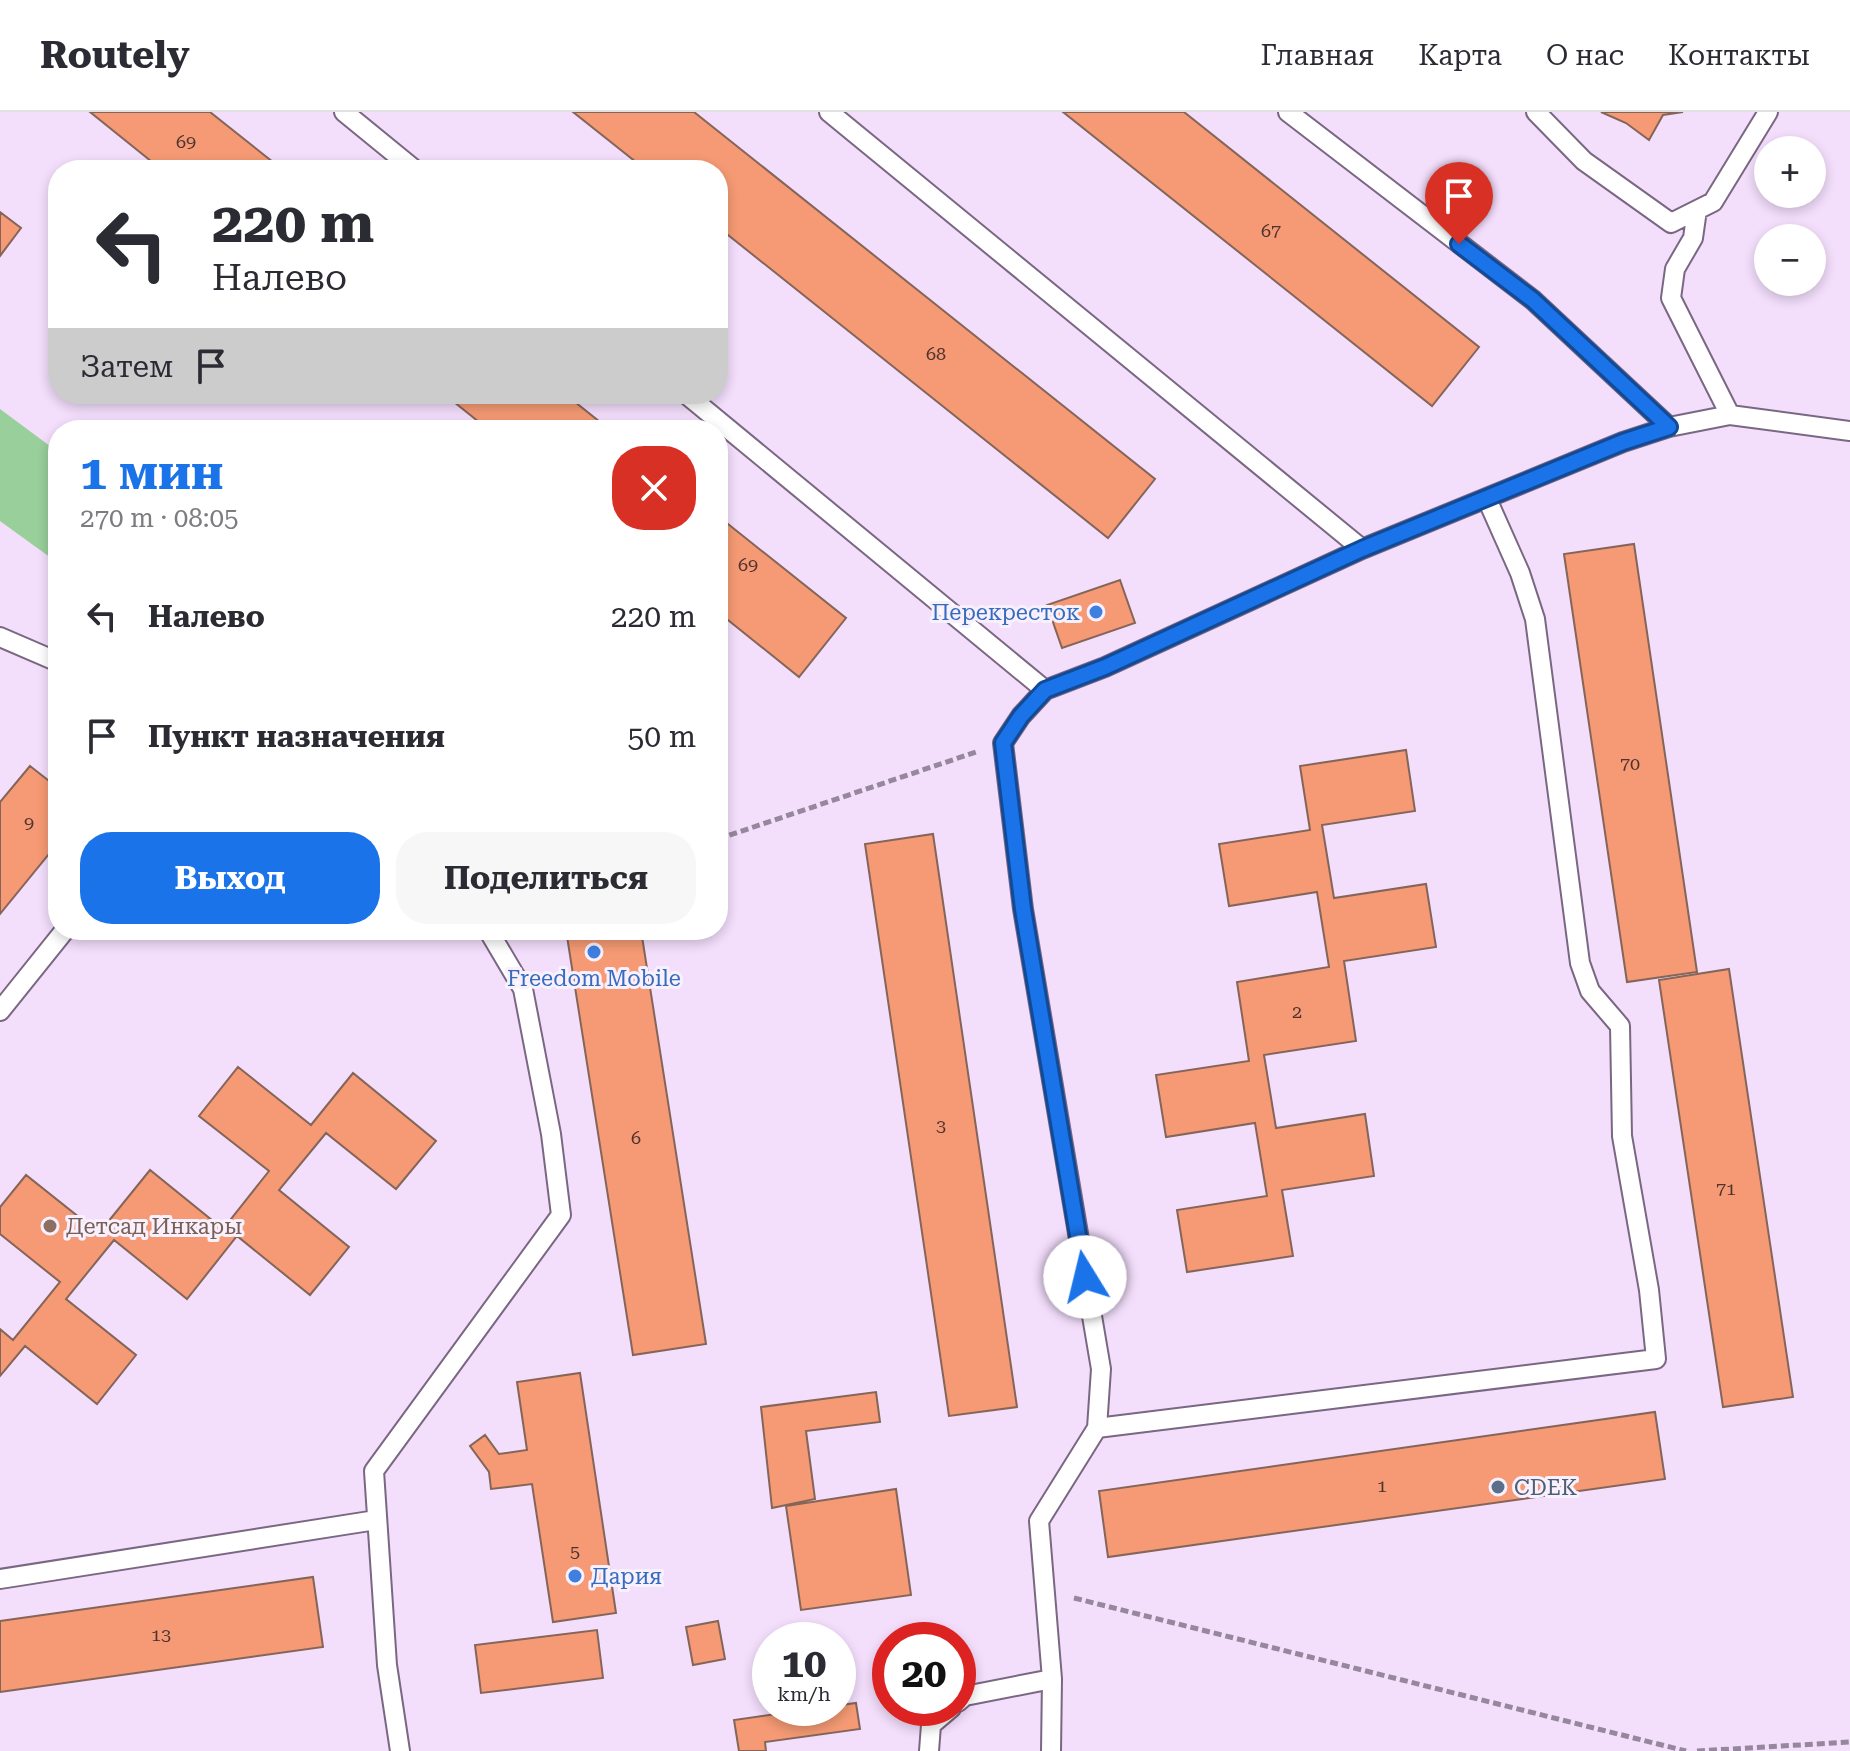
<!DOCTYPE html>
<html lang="ru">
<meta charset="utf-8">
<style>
:root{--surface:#fff;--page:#f7f7f7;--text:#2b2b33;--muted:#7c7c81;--line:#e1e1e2;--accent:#1a73e8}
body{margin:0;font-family:"Roboto Serif",serif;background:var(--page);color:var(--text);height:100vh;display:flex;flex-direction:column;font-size:30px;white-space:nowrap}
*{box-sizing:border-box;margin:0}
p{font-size:26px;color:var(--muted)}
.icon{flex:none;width:44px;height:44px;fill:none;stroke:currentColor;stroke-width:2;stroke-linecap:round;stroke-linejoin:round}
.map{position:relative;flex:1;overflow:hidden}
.side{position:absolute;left:48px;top:308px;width:680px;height:520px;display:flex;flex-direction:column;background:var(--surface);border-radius:32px;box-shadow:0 4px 12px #0003}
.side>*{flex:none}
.guide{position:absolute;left:48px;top:48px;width:680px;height:244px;border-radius:32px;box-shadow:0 4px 12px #0003;background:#fff;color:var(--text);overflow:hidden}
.tools{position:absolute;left:1754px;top:24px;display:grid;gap:16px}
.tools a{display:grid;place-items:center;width:72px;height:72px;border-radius:50%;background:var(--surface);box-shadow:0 4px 12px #0003;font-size:40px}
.speed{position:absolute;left:752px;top:1510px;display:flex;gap:16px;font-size:40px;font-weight:700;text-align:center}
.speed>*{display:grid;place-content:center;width:104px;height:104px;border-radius:50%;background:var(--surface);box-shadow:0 4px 12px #0003;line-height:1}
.speed small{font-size:20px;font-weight:400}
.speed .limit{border:12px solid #d22;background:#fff;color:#111}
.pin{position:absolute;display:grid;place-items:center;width:68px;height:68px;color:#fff;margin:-82px -34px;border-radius:50% 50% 50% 0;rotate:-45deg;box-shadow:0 0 8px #0007}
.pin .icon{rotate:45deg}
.me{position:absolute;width:88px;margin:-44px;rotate:351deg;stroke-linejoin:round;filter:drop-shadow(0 0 6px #0008)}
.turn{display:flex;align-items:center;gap:28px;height:168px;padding:0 32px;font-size:36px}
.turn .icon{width:104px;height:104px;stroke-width:2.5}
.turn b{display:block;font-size:56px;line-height:68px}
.then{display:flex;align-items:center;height:76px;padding:0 32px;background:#0003;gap:16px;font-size:30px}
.round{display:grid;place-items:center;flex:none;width:84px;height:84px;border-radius:32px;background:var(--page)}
.head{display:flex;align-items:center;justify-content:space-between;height:136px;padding:0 32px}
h1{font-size:48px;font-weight:700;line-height:60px;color:var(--accent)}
.button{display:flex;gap:16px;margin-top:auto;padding:16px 32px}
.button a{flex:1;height:92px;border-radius:32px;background:var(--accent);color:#fff;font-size:32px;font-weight:700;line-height:92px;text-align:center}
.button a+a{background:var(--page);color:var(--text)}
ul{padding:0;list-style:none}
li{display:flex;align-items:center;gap:24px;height:120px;padding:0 32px}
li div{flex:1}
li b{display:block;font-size:30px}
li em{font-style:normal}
header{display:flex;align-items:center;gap:48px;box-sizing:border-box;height:112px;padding:0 40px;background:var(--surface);border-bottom:2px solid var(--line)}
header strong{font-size:38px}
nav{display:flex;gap:44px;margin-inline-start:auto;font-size:28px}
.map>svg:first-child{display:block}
.green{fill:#98cf9b}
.building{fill:#f59a74;stroke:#856559;stroke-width:2}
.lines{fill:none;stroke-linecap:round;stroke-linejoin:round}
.lane-casing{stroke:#7a6782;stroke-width:22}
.path{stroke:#96879c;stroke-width:5;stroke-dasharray:8 4;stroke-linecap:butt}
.lane{stroke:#fff;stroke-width:18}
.route-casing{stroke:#114b97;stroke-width:20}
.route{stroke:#1a73e8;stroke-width:14}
.shop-dot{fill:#3f7fe0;stroke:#f9f0fd;stroke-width:3}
.education-dot{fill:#8d6e63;stroke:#f9f0fd;stroke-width:3}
.service-dot{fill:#5c6f8a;stroke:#f9f0fd;stroke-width:3}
.labels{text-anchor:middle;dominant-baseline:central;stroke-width:6;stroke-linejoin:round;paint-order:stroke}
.number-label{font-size:18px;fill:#4f3331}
.shop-label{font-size:22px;fill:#366cbe;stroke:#f9f0fd;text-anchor:end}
.education-label{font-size:22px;fill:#785e54;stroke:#f9f0fd;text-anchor:start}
.service-label{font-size:22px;fill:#4e5e75;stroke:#f9f0fd;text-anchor:start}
</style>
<header>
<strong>Routely</strong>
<nav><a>Главная</a><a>Карта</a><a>О нас</a><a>Контакты</a></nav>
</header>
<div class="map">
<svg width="1850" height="1639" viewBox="0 0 1850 1639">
<rect width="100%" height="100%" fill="#f3defc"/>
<path class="green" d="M0 297 58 340V451L0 409Z"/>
<path class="building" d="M90 0H210L283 58H162Z
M573 0H694L1155 367 1108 426 718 115V58H646Z
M1063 0H1184L1479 235 1432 294Z
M1601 0H1683L1663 3 1649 28 1626 11Z
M0 100 21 116 0 144Z
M444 282H565L610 318H489Z
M718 404 846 506 799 565 718 500Z
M1634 432 1697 860 1627 870 1564 442Z
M1120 468 1135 511 1062 536 1047 493Z
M1406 638 1415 699 1322 713 1334 786 1426 772 1436 835 1344 849 1356 929 1264 943 1276 1016 1365 1002 1374 1064 1282 1078 1293 1144 1187 1160 1177 1098 1267 1084 1255 1011 1166 1025 1156 963 1249 949 1237 870 1329 855 1317 780 1229 794 1219 732 1310 718 1300 654Z
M30 654 58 676V731L0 802V690Z
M933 722 1017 1295 949 1304 865 732Z
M566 818H641L706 1232 633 1243Z
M1729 857 1793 1285 1723 1295 1659 868Z
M238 955 311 1013 353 961 436 1029 396 1077 326 1021 279 1078 349 1135 310 1183 237 1124 187 1187 114 1128 66 1187 136 1243 97 1292 25 1234 0 1264V1217L13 1228 60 1170 0 1122V1095L26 1063 99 1121 150 1058 223 1117 269 1059 199 1004Z
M580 1261 616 1501 553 1510 532 1372 491 1377 489 1360 470 1334 485 1323 499 1342 527 1338 517 1270Z
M876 1280 880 1310 806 1319 815 1387 772 1396 761 1295Z
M1655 1300 1665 1367 1108 1445 1099 1379Z
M896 1377 911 1483 801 1498 786 1394Z
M313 1465 323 1535 0 1580V1509Z
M718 1509 725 1547 693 1553 686 1515Z
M597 1518 603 1566 481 1581 475 1533Z
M856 1591 860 1617 765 1630 766 1639H739L734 1608Z"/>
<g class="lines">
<g class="lane-casing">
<path id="lane" d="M344 0 415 58
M829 0 1362 437
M1288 0 1533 188 1669 315
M1536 0 1584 49 1671 111 1713 90 1768 0
M1697 98 1693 126 1675 157 1671 186 1730 303
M686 282 1045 578
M0 525 58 550
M0 899 65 818
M1097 1316 1656 1247 1649 1178 1622 1024 1620 914 1590 879 1580 851 1535 507 1520 461 1487 387
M0 1467 376 1408
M958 1590 965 1584 1052 1567
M400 1639 387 1553 374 1359 561 1103 551 1022 523 877 488 818
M929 1639 931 1613 951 1596
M1051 1639 1052 1567 1039 1409 1097 1316 1101 1257 1023 797 1003 631 1021 604 1045 578 1105 555 1362 437 1623 330 1669 315 1730 303 1850 319"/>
</g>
<path class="path" d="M718 727 976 640
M1074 1486 1686 1639
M1697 1639 1850 1630"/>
<use href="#lane" class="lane"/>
</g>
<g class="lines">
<g class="route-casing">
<path id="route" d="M1085 1165 1023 797 1003 631 1021 604 1045 578 1105 555 1362 437 1623 330 1669 315 1533 188 1459 132"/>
</g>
<use href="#route" class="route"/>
</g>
<g class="shop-dot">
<circle cx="1096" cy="500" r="8"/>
<circle cx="594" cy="840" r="8"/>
<circle cx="575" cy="1464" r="8"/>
</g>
<circle class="education-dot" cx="50" cy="1114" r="8"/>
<circle class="service-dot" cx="1498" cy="1375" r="8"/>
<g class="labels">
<g class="number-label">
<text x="186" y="29">69</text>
<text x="1271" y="118">67</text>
<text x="936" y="241">68</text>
<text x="748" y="452">69</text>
<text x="1630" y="651">70</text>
<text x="29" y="710">9</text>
<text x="1297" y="899">2</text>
<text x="941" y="1013">3</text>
<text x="636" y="1025">6</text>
<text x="1726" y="1076">71</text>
<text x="1382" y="1373">1</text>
<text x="575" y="1439">5</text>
<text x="161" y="1522">13</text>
</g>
<g class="shop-label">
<text x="1080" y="500">Перекресток</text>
<text x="594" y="866" text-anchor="middle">Freedom Mobile</text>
<text x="591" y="1464" text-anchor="start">Дария</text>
</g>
<g class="education-label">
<text x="66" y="1114">Детсад Инкары</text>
</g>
<g class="service-label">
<text x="1514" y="1375">CDEK</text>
</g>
</g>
</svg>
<div class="tools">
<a>+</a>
<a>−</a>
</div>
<div class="speed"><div>10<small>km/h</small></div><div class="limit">20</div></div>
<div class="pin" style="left:1459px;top:132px;background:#d93025"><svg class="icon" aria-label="arrive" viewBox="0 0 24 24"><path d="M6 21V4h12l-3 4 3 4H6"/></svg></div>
<svg class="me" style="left:1085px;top:1165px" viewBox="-20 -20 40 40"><circle r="19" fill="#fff"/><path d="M0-13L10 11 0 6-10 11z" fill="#1a73e8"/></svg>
<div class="guide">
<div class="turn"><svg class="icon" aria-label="left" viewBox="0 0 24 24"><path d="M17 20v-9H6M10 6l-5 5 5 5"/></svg><div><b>220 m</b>Налево</div></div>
<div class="then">Затем<svg class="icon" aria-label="arrive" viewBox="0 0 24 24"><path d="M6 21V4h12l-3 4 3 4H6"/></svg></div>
</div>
<section class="side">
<div class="head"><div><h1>1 мин</h1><p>270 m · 08:05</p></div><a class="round" style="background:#d93025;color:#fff"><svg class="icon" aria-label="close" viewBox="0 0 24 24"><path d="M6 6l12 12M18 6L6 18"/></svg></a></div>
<ul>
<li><svg class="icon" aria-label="left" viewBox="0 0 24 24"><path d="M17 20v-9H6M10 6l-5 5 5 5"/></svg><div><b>Налево</b></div><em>220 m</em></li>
<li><svg class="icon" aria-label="arrive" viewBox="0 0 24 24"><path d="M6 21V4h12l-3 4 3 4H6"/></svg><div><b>Пункт назначения</b></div><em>50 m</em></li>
</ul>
<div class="button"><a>Выход</a><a>Поделиться</a></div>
</section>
</div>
